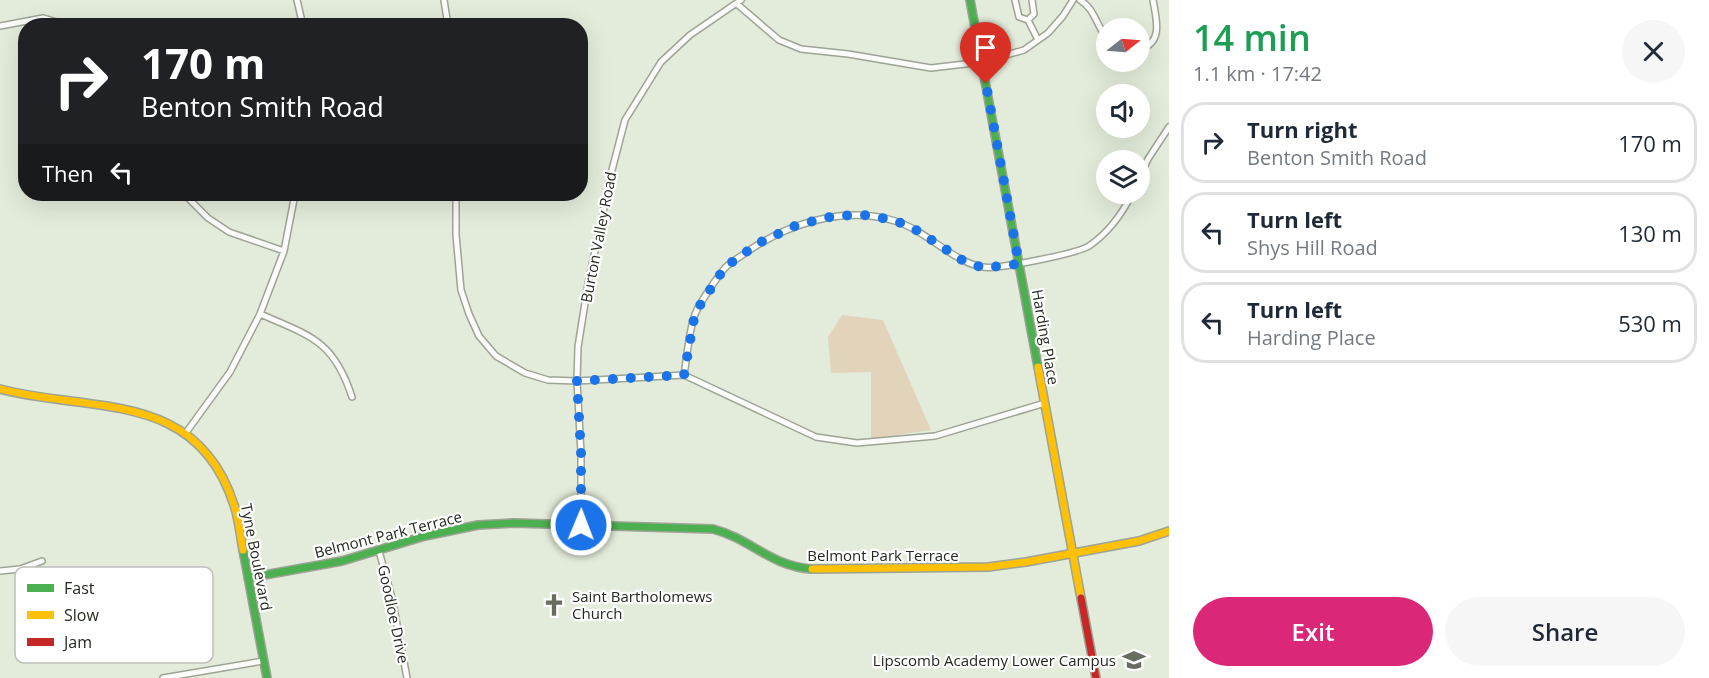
<!DOCTYPE html>
<meta charset="utf-8">
<style>
:root{--surface:#fff;--page:#f6f6f7;--text:#1f2937;--muted:#747a83;--line:#e0e1e3;--accent:#db2777}
body{margin:0;font-family:"Open Sans",sans-serif;background:var(--page);color:var(--text);height:100vh;display:flex;flex-direction:column;font-size:22px;white-space:nowrap}
*{box-sizing:border-box;margin:0}
p{font-size:20px;color:var(--muted)}
.icon{flex:none;width:33px;height:33px;fill:none;stroke:currentColor;stroke-width:2;stroke-linecap:round;stroke-linejoin:round}
.map{position:relative;flex:1;overflow:hidden}
.drawer{display:flex;flex-direction:column;background:var(--surface);width:540px}
.drawer>*{flex:none}
.banner{position:absolute;left:18px;top:18px;width:570px;height:183px;border-radius:24px;box-shadow:0 6px 24px #0002;background:#202124;color:#fff;overflow:hidden}
.needle{width:39px;rotate:73deg}
.buttons{position:absolute;left:1096px;top:18px;display:grid;gap:12px}
.buttons a{display:grid;place-items:center;width:54px;height:54px;border-radius:50%;background:var(--surface);box-shadow:0 6px 24px #0002;font-size:30px}
.pin{position:absolute;display:grid;place-items:center;width:51px;height:51px;color:#fff;margin:-62px -26px;border-radius:50% 50% 50% 0;rotate:-45deg;box-shadow:0 0 6px #0007}
.pin .icon{rotate:45deg}
.me{position:absolute;width:66px;margin:-33px;rotate:1deg;stroke-linejoin:round;filter:drop-shadow(0 0 4px #0008)}
.turn{display:flex;align-items:center;gap:21px;height:126px;padding:0 24px;font-size:27px}
.turn .icon{width:78px;height:78px;stroke-width:2.5}
.turn b{display:block;font-size:42px;line-height:51px}
.then{display:flex;align-items:center;height:57px;padding:0 24px;background:#0003;gap:12px;font-size:22px}
.round{display:grid;place-items:center;flex:none;width:63px;height:63px;border-radius:32px;background:var(--page)}
.summary{display:flex;align-items:center;justify-content:space-between;height:102px;padding:0 24px}
h1{font-size:36px;font-weight:600;line-height:45px;color:#1e9e55}
.primary-button{display:flex;gap:12px;margin-top:auto;padding:12px 24px}
.primary-button a{flex:1;height:69px;border-radius:36px;background:var(--accent);color:#fff;font-size:24px;font-weight:600;line-height:69px;text-align:center}
.primary-button a+a{background:var(--page);color:var(--text)}
ul{padding:0;list-style:none}
li{display:flex;align-items:center;gap:18px;height:81px;margin:0 12px 9px;padding:0 12px;border:3px solid var(--line);border-radius:24px}
li div{flex:1}
li b{display:block;font-size:22px}
li em{font-style:normal}
main{display:flex;flex:1;min-height:0}
.map>svg:first-child{display:block}
.green{fill:#e2d4bb}
.lines{fill:none;stroke-linecap:round;stroke-linejoin:round}
.street-casing{stroke:#9da395;stroke-width:8}
.fast-casing{stroke:#9da395;stroke-width:10}
.slow-casing{stroke:#9da395;stroke-width:10}
.jam-casing{stroke:#9da395;stroke-width:10}
.street{stroke:#fbfcf9;stroke-width:5}
.fast{stroke:#4caf50;stroke-width:7}
.slow{stroke:#ffc107;stroke-width:7}
.jam{stroke:#c62828;stroke-width:7}
.route{stroke:#1a73e8;stroke-width:10;stroke-dasharray:0 18}
.labels{text-anchor:middle;dominant-baseline:central;stroke-width:4.5;stroke-linejoin:round;paint-order:stroke}
.street-label{font-size:15px;fill:#242a1d;stroke:#fff}
.poi-label{font-size:15px;fill:#242a1d;stroke:#fff;text-anchor:start}
.key{fill:#fff;stroke:#bdbfbb;stroke-width:1.5}
.key-label{font-size:16px;fill:#242a1d}
</style>
<main>
<div class="map">
<svg width="1169" height="678" viewBox="0 0 1169 678">
<rect width="100%" height="100%" fill="#e3ecda"/>
<path class="green" d="M842 315 883 320 931 430 871 439V372L831 373 828 337Z"/>
<g class="lines">
<g class="street-casing">
<path id="street" d="M297 0 303 26
M444 0 448 26
M1015 0 1019 17 1028 20 1038 40
M1080 0C1094 8 1097 26 1107 39
M737 4 779 40 801 49 848 54 931 68 982 62 1024 50 1048 33 1063 16 1073 0
M1028 20 1034 14 1032 0
M0 26 43 18 71 26
M1140 49C1164 43 1156 18 1153 0
M1140 176 1148 159 1169 127
M184 194 208 218 229 232 284 251
M456 194V235L461 290 469 314 479 336 496 356 525 373 548 380 577 381 684 375 816 437 857 443 935 436 1045 403
M260 314C311 336 334 341 352 397
M684 375C687 358 689 327 696 312 700 303 719 274 726 267 731 262 738 258 744 254 786 224 844 205 895 221 926 230 954 263 983 267 997 270 1078 253 1089 246 1108 233 1122 214 1132 194
M185 434 230 372 260 314 284 251 295 194
M581 525V453L577 381 578 347 588 284 612 170 625 120 661 62 690 35 741 0
M379 551 392 598 407 678
M0 571 20 569 42 561
M163 678 263 661"/>
</g>
<g class="fast-casing">
<path id="fast" d="M970 0 1038 367
M243 550 267 678
M248 578 342 561 425 536 478 525 514 523 713 529C751 539 770 566 812 569"/>
</g>
<g class="slow-casing">
<path id="slow" d="M1038 367 1081 598
M0 389C92 413 197 389 234 505 239 519 240 535 243 550
M812 569 988 567 1026 562 1139 541 1169 531"/>
</g>
<g class="jam-casing">
<path id="jam" d="M1081 598 1096 678"/>
</g>
<use href="#street" class="street"/>
<use href="#fast" class="fast"/>
<use href="#slow" class="slow"/>
<use href="#jam" class="jam"/>
</g>
<g class="lines">
<path class="route" d="M581 525V453L577 381 684 375 695 313 725 267 759 243 797 225 834 216 864 215 894 220 918 231 962 260 983 268 1019 264 986 84"/>
</g>
<defs>
<g id="church-bare" transform="scale(1.8)"><path d="M-1.2-6h2.4v3.5h3.3v2.4h-3.3V6h-2.4V-.1h-3.3v-2.4h3.3Z" fill="#676e5f" stroke="#fff" stroke-width="2.5" paint-order="stroke"/></g>
<g id="school-bare" transform="scale(1.8)"><path d="M0-5L7-2L0 1L-7-2ZM-4 1L0 2.5L4 1V4Q0 6-4 4Z" fill="#676e5f" stroke="#fff" stroke-width="2.5" paint-order="stroke"/></g>
</defs>
<g fill-rule="evenodd">
<use href="#church-bare" x="554" y="605"/>
<use href="#school-bare" x="1134" y="660"/>
</g>
<g class="labels">
<g class="street-label">
<text transform="translate(598 237) rotate(-79)">Burton Valley Road</text>
<text transform="translate(1046 337) rotate(80)">Harding Place</text>
<text transform="translate(388 534) rotate(-14)">Belmont Park Terrace</text>
<text x="883" y="555">Belmont Park Terrace</text>
<text transform="translate(257 557) rotate(79)">Tyne Boulevard</text>
<text transform="translate(394 614) rotate(78)">Goodloe Drive</text>
</g>
<g class="poi-label">
<text x="572" y="596">Saint Bartholomews<tspan x="572" dy="17">Church</tspan></text>
<text x="1116" y="660" text-anchor="end">Lipscomb Academy Lower Campus</text>
</g>
</g>
<rect x="15" y="567" width="198" height="96" rx="9" class="key"/>
<rect x="27" y="584" width="27" height="8" fill="#4caf50"/>
<rect x="27" y="611" width="27" height="8" fill="#ffc107"/>
<rect x="27" y="638" width="27" height="8" fill="#c62828"/>
<g class="key-label">
<text x="64" y="594">Fast</text>
<text x="64" y="621">Slow</text>
<text x="64" y="648">Jam</text>
</g>
</svg>
<div class="buttons">
<a><svg class="needle" viewBox="-14 -14 28 28"><path d="M0-13l5 13h-10z" fill="#e53935"/><path d="M0 13l5-13h-10z" fill="#747a83"/></svg></a>
<a><svg class="icon" aria-label="sound" viewBox="0 0 24 24"><path d="M4 9h4l5-4v14l-5-4H4zM17 9q2 3 0 6"/></svg></a>
<a><svg class="icon" aria-label="layers" viewBox="0 0 24 24"><path d="M12 4l9 5-9 5-9-5zM3 14l9 5 9-5"/></svg></a>
</div>
<div class="pin" style="left:986px;top:84px;background:#d93025"><svg class="icon" aria-label="arrive" viewBox="0 0 24 24"><path d="M6 21V4h12l-3 4 3 4H6"/></svg></div>
<svg class="me" style="left:581px;top:525px" viewBox="-20 -20 40 40"><circle r="17" fill="#1a73e8" stroke="#fff" stroke-width="3"/><path d="M0-11L8 9 0 5-8 9z" fill="#fff"/></svg>
<div class="banner">
<div class="turn"><svg class="icon" aria-label="right" viewBox="0 0 24 24"><path d="M7 20v-9h11M14 6l5 5-5 5"/></svg><div><b>170 m</b>Benton Smith Road</div></div>
<div class="then">Then<svg class="icon" aria-label="left" viewBox="0 0 24 24"><path d="M17 20v-9H6M10 6l-5 5 5 5"/></svg></div>
</div>
</div>
<section class="drawer">
<div class="summary"><div><h1>14 min</h1><p>1.1 km · 17:42</p></div><a class="round"><svg class="icon" aria-label="close" viewBox="0 0 24 24"><path d="M6 6l12 12M18 6L6 18"/></svg></a></div>
<ul>
<li><svg class="icon" aria-label="right" viewBox="0 0 24 24"><path d="M7 20v-9h11M14 6l5 5-5 5"/></svg><div><b>Turn right</b><p>Benton Smith Road</p></div><em>170 m</em></li>
<li><svg class="icon" aria-label="left" viewBox="0 0 24 24"><path d="M17 20v-9H6M10 6l-5 5 5 5"/></svg><div><b>Turn left</b><p>Shys Hill Road</p></div><em>130 m</em></li>
<li><svg class="icon" aria-label="left" viewBox="0 0 24 24"><path d="M17 20v-9H6M10 6l-5 5 5 5"/></svg><div><b>Turn left</b><p>Harding Place</p></div><em>530 m</em></li>
</ul>
<div class="primary-button"><a>Exit</a><a>Share</a></div>
</section>
</main>
